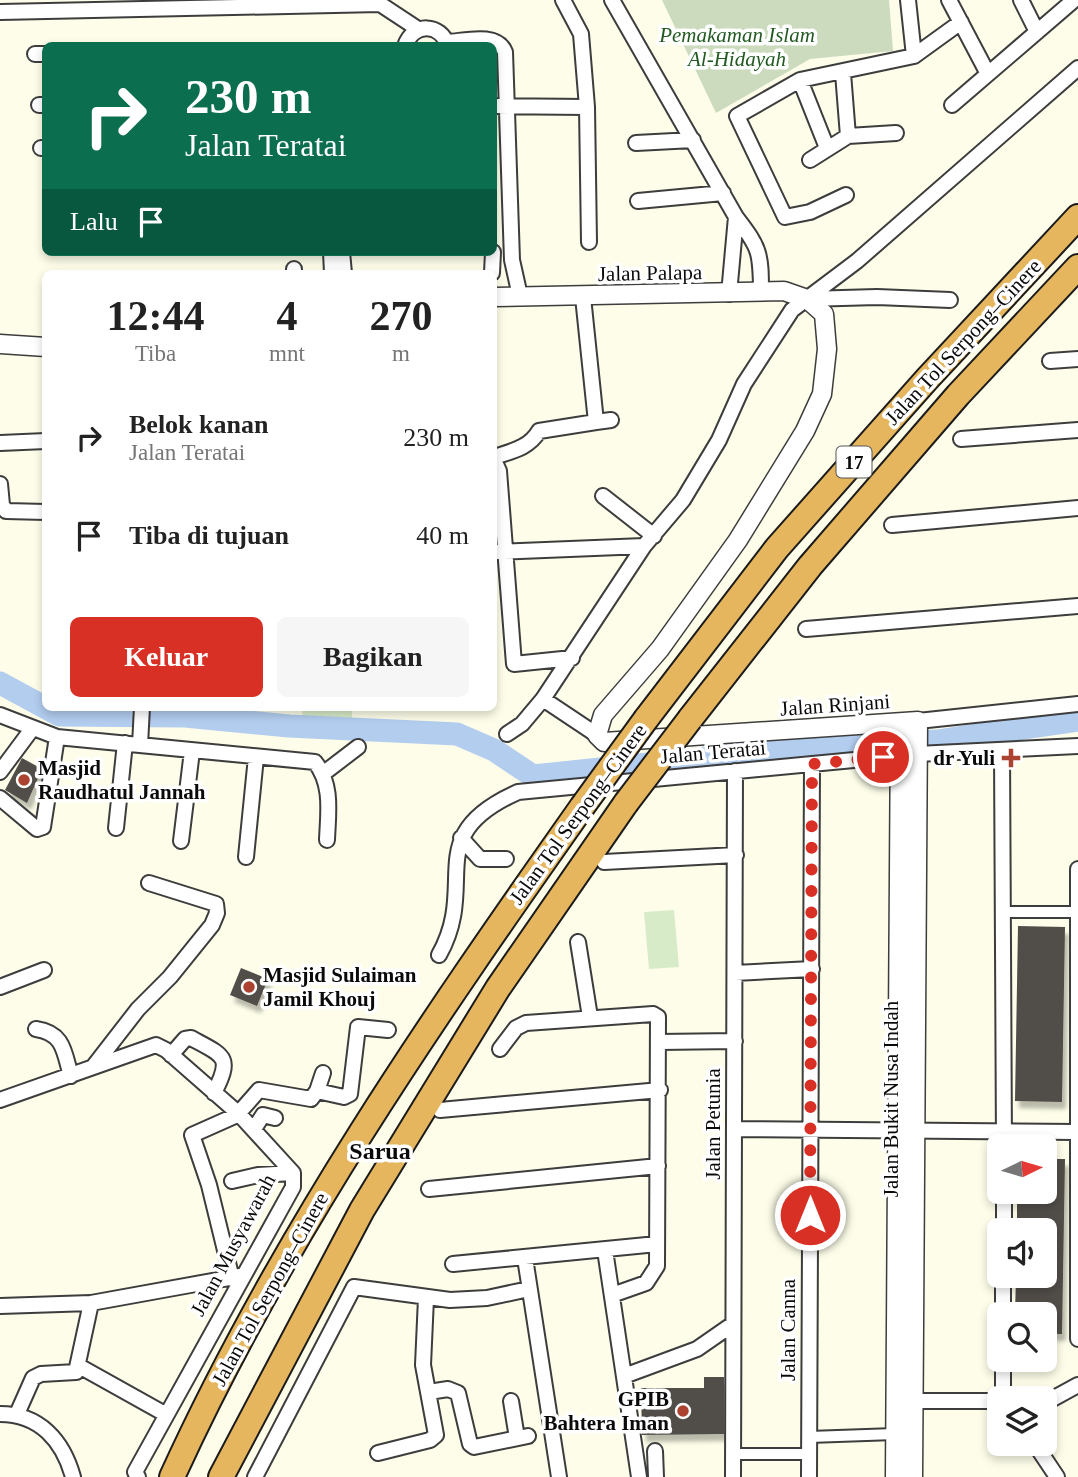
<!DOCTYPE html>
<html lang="id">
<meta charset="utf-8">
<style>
:root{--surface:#fff;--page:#f6f6f6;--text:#222;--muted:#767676;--accent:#d93025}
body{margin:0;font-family:Georgia,serif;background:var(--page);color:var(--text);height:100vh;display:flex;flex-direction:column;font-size:26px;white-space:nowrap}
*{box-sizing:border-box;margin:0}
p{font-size:23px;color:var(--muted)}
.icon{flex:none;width:38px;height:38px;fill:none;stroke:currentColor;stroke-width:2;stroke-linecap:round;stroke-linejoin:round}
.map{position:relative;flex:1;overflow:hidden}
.sheet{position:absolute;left:42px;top:270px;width:455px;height:441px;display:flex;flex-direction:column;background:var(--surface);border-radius:10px;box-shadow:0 4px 10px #0003}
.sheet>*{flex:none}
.top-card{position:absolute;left:42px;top:42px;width:455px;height:214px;border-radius:10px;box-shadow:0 4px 10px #0003;background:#0b6e4f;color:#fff;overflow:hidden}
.needle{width:46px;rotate:85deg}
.buttons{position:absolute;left:987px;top:1134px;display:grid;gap:14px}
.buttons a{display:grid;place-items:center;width:70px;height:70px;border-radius:10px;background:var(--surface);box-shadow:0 4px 10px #0003;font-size:35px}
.pin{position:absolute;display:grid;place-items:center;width:60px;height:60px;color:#fff;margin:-30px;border:4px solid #fff;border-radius:50%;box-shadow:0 2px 7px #0007}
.me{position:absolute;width:77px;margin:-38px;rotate:0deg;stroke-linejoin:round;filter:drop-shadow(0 0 5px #0008)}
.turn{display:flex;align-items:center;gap:24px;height:147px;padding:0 28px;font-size:32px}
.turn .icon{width:91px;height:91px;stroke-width:2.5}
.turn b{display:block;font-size:49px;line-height:60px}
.then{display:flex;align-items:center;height:66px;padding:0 28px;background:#0003;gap:14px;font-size:26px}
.eta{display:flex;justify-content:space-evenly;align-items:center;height:119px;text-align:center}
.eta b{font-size:42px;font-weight:700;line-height:49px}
.cta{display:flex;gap:14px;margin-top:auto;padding:14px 28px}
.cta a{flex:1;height:80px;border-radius:10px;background:var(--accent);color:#fff;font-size:28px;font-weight:700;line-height:80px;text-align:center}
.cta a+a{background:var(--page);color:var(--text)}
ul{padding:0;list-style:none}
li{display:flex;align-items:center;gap:21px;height:98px;padding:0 28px}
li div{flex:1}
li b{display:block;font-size:26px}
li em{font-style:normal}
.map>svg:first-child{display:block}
.cemetery{fill:#ccdbbe}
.pitch{fill:#d8ebc8}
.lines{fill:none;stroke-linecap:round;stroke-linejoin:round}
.river{stroke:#b3cdef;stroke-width:23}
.building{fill:#514d48;filter:url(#shadow)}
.pedestrian-casing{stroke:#3d3d3d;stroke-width:14}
.minor-casing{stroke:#3d3d3d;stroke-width:18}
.tertiary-casing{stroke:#3d3d3d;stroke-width:21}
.motorway-casing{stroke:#1b1b1b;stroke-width:28}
.pedestrian{stroke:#fff;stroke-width:10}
.minor{stroke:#fff;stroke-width:14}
.tertiary{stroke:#fff;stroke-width:18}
.motorway{stroke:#e6b65e;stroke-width:24}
.motorway-bridge-casing{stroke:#1b1b1b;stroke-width:28;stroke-linecap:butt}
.motorway-bridge{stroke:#e6b65e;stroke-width:24}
.route{stroke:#d93025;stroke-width:12;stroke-dasharray:0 21.6}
.poi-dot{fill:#ac4230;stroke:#fff;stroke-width:2.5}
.labels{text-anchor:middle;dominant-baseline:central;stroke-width:7;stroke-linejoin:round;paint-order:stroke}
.shield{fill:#fff;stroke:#545454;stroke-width:2}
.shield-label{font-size:19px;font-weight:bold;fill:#0a0a0a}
.park-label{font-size:21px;font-style:italic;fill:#235a22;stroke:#fff}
.street-label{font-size:21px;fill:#0a0a0a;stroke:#fff}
.poi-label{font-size:21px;font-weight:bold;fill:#0a0a0a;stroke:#fff;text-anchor:end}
.quarter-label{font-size:24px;font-weight:bold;fill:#0a0a0a;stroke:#fff}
</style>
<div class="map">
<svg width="1078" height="1477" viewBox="0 0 1078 1477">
<defs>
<filter id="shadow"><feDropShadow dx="4" dy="7" stdDeviation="2" flood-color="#0004"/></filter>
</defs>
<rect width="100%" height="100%" fill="#fdfde9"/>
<path class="cemetery" d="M662 0H889L893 51 810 59 716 113Z"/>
<path class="pitch" d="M302 707H352V718L303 721Z
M674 910 679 967 649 969 644 912Z"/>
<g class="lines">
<path class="river" d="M0 683 59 715 185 716 289 726 457 734 494 750 533 776 811 747 937 741 1078 720"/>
</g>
<path class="building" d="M22 758 42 769 27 803 5 790Z
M1018 926 1065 927 1062 1102 1015 1101Z
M241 968 268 979 257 1006 230 995Z
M1045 1159H1065L1062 1334H1045V1314H1015L1016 1276H1045V1230H1017V1192H1045Z
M704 1377H724V1434L642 1435 641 1388H704Z"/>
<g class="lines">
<g class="pedestrian-casing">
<path id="pedestrian" d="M1005 912H1078
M809 1437 895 1434
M733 1454H809"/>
</g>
<g class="minor-casing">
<path id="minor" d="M563 0 581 34 587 107 589 242
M612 0 736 217C760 248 761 253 761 293
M908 0 914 56
M949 0 988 74
M1021 0 1037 32
M0 12 380 4 418 29
M448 42C465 41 497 32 505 52L512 260 520 296
M405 46C413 22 441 23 448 46
M35 54H46
M843 73 848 136
M800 80 827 148
M39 105H46
M952 105 1074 0
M494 106 587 107
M636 143 693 140
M41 148H46
M810 160 848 136 896 133
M846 195 810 212 785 217 737 116 800 80 914 56 961 22
M638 201 723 193
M331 252 332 273
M342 252 344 273
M294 273V269
M492 273 493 252
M729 294 736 217
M583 297 596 422 611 420
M807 299 877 297 950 300
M1050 361 1078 359
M961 439 1078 430
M0 443 46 441
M494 457C512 451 529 448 539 431L596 422
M494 460 499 471 514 664 572 658
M0 484 2 505 6 511 46 512
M603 496 654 536
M892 525 1078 508
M494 552 644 546
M806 629 1078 606
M543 699 597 735
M0 715 57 737 315 762C333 785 328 813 327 840
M918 721 1078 704
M507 734 522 724 543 699 644 546 683 500 719 440 744 384 792 310 857 261 1078 68
M140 745 142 707
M1002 751 1004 1146
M0 772 32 729
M324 773 358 747
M0 798 37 829 43 827 57 737
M116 828 125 743
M461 838 480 859H506
M181 841 192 751
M246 857 256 757
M604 862 736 855
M1078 869V1339
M578 942 590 1017
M439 955C480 882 419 836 518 792L917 754 1078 746
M735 973 812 969
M0 987 44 970
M36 1029C64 1033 64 1052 71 1076
M659 1042 735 1041
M500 1049 516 1028 526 1023 653 1014 658 1017 657 1266 646 1283 612 1295
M171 1055 185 1039 191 1038C224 1056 233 1056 214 1093
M93 1067 138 1009 170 977 212 925 217 913 216 904 149 883
M317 1091 344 1097 350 1094 358 1027 388 1030
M0 1100 156 1045 166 1050 239 1114 293 1173V1187L135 1472 138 1477
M440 1110 660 1090
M254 1129 263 1115 275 1118
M734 1129 1078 1132
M232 1181 258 1175 293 1173
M429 1189 658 1166
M1004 1230V1192
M605 1250 639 1477
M525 1258 559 1477
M453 1264 657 1244
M232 1279 209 1185 192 1135 237 1115 259 1090 311 1099 317 1091 323 1073
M0 1306 91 1303
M1003 1314V1276
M79 1366 165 1414
M624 1376 697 1349 733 1324
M429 1392 448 1389 458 1393 470 1444 474 1447 528 1436
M1003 1398V1360
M511 1401 517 1438
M895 1401H999
M1045 1403 1078 1385
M0 1414C40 1414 63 1441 73 1477
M17 1414 33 1378 41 1374 76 1372 91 1303 240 1276
M1035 1444 1057 1477
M655 1451 656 1477
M378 1453 430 1440 436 1435 423 1365 426 1298
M255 1477 354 1287 450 1300 487 1298 529 1289
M733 1477 735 771
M809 1477 812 764"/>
</g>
<g class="tertiary-casing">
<path id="tertiary" d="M494 297 784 291 807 299 824 314 827 349 822 394 805 431 738 540 660 649 603 715 597 735 604 742 918 721 913 1477
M0 344 46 347
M895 1477 900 723"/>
</g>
<g class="motorway-casing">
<path id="motorway" d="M646 719 777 548 927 379 1078 217
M690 719 810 566 958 395 1078 267
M172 1477C281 1238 431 1021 582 807
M221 1477 362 1210 498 988 626 803"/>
</g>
<use href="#pedestrian" class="pedestrian"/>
<use href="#minor" class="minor"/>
<use href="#tertiary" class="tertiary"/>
<use href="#motorway" class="motorway"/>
<g class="motorway-bridge-casing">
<path id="motorway-bridge" d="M626 803 690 719
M582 807 646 719"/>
</g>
<use href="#motorway-bridge" class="motorway-bridge"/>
</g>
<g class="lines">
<path class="route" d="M810 1215 812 764 883 757"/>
</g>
<g class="poi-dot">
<path d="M1007.5 747.5h7v7h7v7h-7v7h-7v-7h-7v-7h7z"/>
<circle cx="24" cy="780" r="7"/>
<circle cx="249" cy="987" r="7"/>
<circle cx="683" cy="1411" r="7"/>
</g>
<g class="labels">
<rect class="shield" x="836.5" y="446.5" width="35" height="31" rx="5"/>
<g class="shield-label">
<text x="854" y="462">17</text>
</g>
<g class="park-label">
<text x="737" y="35">Pemakaman Islam<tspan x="737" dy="24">Al-Hidayah</tspan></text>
</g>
<g class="street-label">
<text transform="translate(650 273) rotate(-1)">Jalan Palapa</text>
<text transform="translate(963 342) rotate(-47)">Jalan Tol Serpong–Cinere</text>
<text transform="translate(835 705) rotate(-4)">Jalan Rinjani</text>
<text transform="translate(713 752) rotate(-5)">Jalan Teratai</text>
<text transform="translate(578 814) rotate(-54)">Jalan Tol Serpong–Cinere</text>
<text transform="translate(891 1099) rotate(-90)">Jalan Bukit Nusa Indah</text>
<text transform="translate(713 1124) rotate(-90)">Jalan Petunia</text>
<text transform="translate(233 1245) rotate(-62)">Jalan Musyawarah</text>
<text transform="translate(270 1289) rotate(-61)">Jalan Tol Serpong–Cinere</text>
<text transform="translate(788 1330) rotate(-90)">Jalan Canna</text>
</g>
<g class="poi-label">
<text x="995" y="758">dr Yuli</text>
<text x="38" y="768" text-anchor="start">Masjid<tspan x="38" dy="24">Raudhatul Jannah</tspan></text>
<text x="263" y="975" text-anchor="start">Masjid Sulaiman<tspan x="263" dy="24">Jamil Khouj</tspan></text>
<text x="669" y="1399">GPIB<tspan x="669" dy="24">Bahtera Iman</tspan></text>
</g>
<g class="quarter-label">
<text x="380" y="1151">Sarua</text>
</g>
</g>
</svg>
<div class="buttons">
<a><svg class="needle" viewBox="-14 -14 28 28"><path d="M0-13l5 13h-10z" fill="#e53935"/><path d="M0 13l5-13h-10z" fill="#767676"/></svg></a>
<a><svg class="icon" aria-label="sound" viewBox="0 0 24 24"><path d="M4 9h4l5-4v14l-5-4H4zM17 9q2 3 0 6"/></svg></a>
<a><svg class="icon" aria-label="search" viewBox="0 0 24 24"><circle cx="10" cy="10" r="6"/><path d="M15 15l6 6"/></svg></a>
<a><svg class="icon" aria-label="layers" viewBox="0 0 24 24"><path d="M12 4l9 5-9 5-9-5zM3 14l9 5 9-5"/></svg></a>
</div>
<div class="pin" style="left:883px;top:757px;background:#d93025"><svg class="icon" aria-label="arrive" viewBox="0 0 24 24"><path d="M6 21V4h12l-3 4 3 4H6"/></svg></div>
<svg class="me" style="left:810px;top:1215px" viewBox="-20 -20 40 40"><circle r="17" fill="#d93025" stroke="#fff" stroke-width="3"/><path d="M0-11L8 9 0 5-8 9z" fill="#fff"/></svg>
<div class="top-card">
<div class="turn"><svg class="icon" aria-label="right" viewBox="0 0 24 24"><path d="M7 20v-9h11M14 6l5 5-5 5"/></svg><div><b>230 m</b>Jalan Teratai</div></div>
<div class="then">Lalu<svg class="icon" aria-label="arrive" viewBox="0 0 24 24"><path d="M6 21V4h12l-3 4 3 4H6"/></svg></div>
</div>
<section class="sheet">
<div class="eta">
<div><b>12:44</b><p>Tiba</p></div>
<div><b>4</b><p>mnt</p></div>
<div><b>270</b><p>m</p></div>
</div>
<ul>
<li><svg class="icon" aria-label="right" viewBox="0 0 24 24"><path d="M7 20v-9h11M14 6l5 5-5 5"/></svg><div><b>Belok kanan</b><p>Jalan Teratai</p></div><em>230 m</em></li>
<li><svg class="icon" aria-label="arrive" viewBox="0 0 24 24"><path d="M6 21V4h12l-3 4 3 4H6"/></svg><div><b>Tiba di tujuan</b></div><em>40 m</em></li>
</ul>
<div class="cta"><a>Keluar</a><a>Bagikan</a></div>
</section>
</div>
